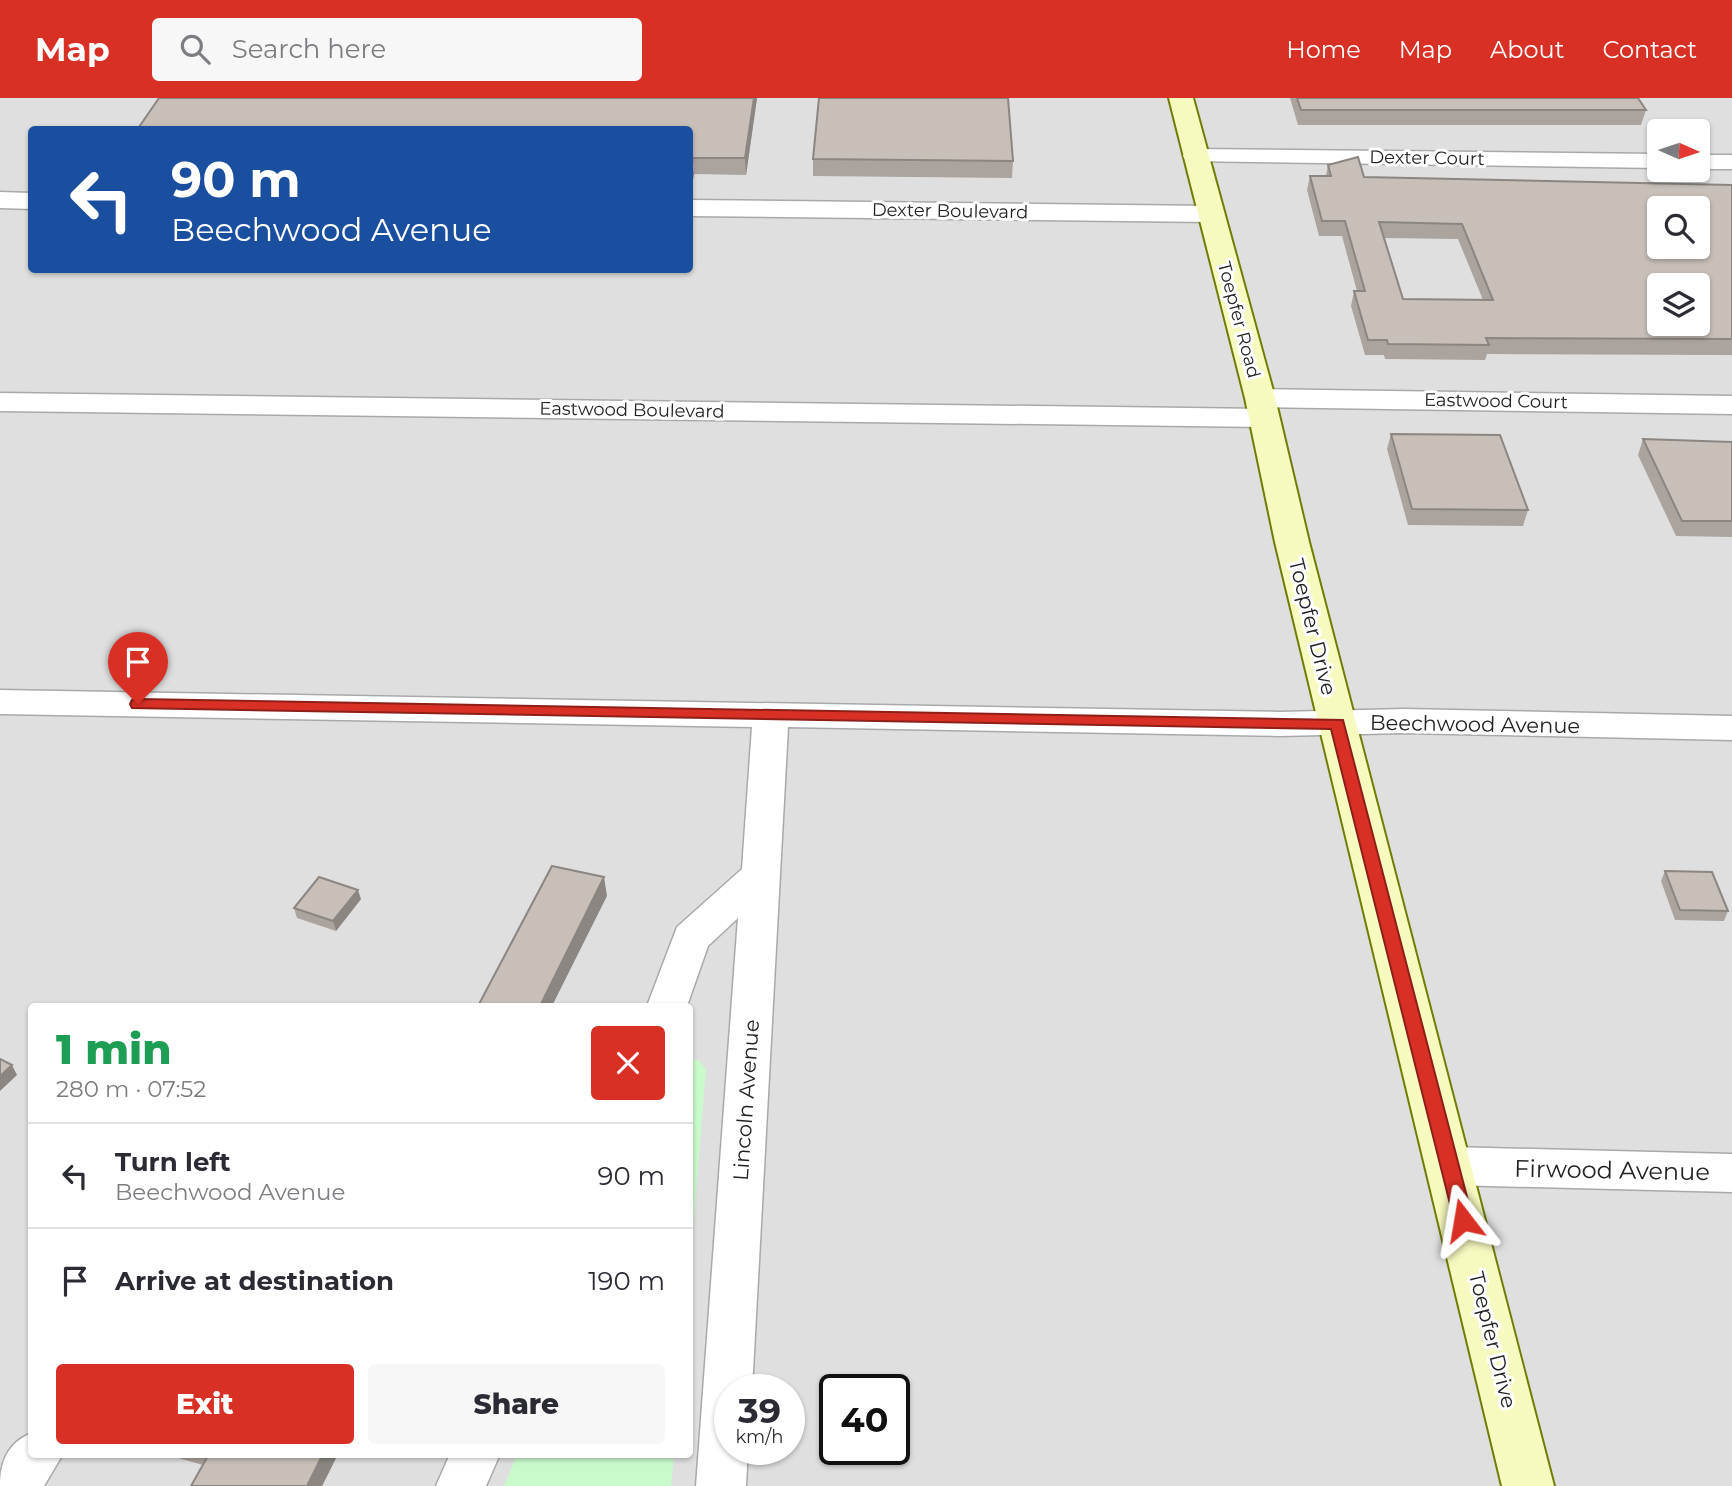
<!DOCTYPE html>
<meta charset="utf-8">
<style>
:root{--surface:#fff;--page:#f7f7f7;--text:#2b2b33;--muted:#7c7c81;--line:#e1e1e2;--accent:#d93025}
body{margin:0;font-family:Montserrat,sans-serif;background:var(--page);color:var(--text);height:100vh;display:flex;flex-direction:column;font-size:26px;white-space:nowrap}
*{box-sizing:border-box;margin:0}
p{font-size:23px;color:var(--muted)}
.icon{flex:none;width:38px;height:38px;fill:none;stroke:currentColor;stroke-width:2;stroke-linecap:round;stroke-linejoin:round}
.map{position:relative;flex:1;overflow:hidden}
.details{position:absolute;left:28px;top:905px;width:665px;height:455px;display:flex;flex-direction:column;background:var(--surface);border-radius:7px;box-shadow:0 2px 5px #0004}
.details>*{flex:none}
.banner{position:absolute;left:28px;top:28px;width:665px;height:147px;border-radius:7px;box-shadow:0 2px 5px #0004;background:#1a4fa0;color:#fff;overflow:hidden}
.needle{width:46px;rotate:93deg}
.fabs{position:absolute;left:1647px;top:21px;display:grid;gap:14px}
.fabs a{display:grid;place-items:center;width:63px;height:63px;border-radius:7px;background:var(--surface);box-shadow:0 2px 5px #0004;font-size:35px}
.speed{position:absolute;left:714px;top:1276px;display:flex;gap:14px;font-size:35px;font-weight:700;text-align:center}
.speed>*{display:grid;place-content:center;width:91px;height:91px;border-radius:50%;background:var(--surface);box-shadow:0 2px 5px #0004;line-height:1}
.speed small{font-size:18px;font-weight:400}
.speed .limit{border:4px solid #111;border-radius:10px;background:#fff;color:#111}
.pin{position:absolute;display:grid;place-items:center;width:60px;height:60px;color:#fff;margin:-72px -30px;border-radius:50% 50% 50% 0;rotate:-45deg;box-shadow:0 0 7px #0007}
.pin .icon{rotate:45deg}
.me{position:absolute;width:77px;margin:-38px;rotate:346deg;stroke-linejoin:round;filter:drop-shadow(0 0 5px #0008)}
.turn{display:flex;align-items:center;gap:24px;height:147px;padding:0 28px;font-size:32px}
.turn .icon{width:91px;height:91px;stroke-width:2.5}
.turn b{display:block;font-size:49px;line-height:60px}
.round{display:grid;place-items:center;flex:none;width:74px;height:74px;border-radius:7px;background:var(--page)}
.overview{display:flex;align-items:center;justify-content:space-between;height:119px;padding:0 28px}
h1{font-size:42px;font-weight:800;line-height:52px;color:#1e9e55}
.action{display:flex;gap:14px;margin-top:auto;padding:14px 28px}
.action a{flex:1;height:80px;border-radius:7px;background:var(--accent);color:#fff;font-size:28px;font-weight:800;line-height:80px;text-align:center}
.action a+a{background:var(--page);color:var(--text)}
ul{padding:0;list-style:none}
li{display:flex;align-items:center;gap:21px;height:105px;padding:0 28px;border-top:2px solid var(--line)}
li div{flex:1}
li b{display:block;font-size:26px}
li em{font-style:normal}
header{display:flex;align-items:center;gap:42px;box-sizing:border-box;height:98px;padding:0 35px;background:var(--accent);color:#fff}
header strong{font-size:33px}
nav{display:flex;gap:38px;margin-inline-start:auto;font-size:24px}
.search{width:490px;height:63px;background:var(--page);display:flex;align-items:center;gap:18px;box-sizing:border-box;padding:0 24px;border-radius:7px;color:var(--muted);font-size:26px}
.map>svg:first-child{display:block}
.residential{fill:#e0dfdf;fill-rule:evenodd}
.park{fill:#c8facc}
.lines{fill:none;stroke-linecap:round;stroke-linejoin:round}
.street-casing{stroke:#a9a9a9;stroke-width:3}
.secondary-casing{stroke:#707d05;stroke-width:4}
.street{fill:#fff;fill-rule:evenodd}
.secondary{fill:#f7fabf;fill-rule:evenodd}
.wall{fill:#aba49e;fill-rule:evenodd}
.shaded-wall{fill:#8b8681}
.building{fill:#c7bfb8;stroke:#8b8681;stroke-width:2;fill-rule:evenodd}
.route{fill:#d93025;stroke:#8d1f18;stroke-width:2}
.labels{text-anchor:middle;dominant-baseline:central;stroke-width:6;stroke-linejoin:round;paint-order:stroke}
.far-street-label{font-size:18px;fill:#222;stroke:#fff}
.street-label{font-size:21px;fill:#222;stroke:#fff}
.near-street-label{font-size:24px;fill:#222;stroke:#fff}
</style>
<header>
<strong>Map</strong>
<div class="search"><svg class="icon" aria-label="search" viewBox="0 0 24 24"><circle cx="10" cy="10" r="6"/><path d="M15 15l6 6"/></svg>Search here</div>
<nav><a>Home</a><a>Map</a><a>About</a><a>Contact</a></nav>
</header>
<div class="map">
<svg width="1732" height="1388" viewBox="0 0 1732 1388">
<rect width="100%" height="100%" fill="#f2efe9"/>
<path class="residential" d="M0 0H1732V1388H0ZM32 32H690V172H32ZM1659 33H1698V72H1659ZM1659 110H1698V149H1659ZM1659 187H1698V226H1659ZM32 908H690V1356H32ZM730 1292H789V1351H730ZM835 1292H894V1351H835Z"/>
<path class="park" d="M690 961 698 962 706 971 690 1167Z
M517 1356H674L671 1388H504Z"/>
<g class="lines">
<g class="street-casing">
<path id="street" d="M1195 51 1659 56V70L1186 63 1183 58 1186 53Z
M1698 57H1732V71H1698Z
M0 94 32 95V111L0 110Z
M690 102 1210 108 1219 111 1223 116 1219 121 1210 124 690 118Z
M1260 291 1732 298V316L1260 309 1250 306 1246 300 1250 294Z
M0 295 1264 311 1274 314 1279 320 1274 326 1264 329 0 313Z
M0 592 1280 614 1404 611 1732 618V642L1404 635 1280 638 788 629 752 1292H730V1351H748L746 1388H696L738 820 708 848 687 908H647L677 829 742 771 752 629 0 616Z
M1450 1049 1732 1056V1094L1450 1087 1434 1081 1428 1068 1434 1055Z
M32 1335V1356H63L44 1388H0C0 1364 8 1344 32 1335Z
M450 1356H500L486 1388H436Z"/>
</g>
<g class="secondary-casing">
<path id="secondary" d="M1169 0H1193L1275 300 1309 444 1554 1388H1502L1275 444 1245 300Z"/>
</g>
<use href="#street" class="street"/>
<use href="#secondary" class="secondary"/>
</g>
<path class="wall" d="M159 0H757L746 77 694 76 690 32Z
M1290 0H1638L1646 12 1641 27H1298Z
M813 61 1013 63 1012 80 813 78Z
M1328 67 1364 79 1732 87V257L1487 256 1485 262 1385 261 1384 257H1365L1351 208 1354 193H1357L1342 138H1319L1307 92 1310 78H1326ZM1384 140 1458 141 1483 202 1403 201Z
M1391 336 1528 412 1523 428 1408 427 1387 351Z
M1643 341 1732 344V439L1676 438 1638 357Z
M1665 773 1728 813 1724 823 1675 822 1661 783Z
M361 801 336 833 297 820 294 810Z
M164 1356H338L322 1388 203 1367Z"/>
<path class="shaded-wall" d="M754 0H757L746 77 745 60Z
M692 60 694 76 690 98V74Z
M604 779 607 798 552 908H540Z
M358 792 361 801 336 833 333 823Z
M12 967 17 977 0 993V978Z
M323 1356H338L322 1388H307Z"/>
<path class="building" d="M159 0H754L745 60H692L690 74V32H137Z
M819 0H1008L1013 63 813 61Z
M1297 0H1638L1646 12H1301Z
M1358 59 1364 79 1732 87V241L1486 240 1489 247 1388 246 1387 242H1368L1354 193H1365L1345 123H1322L1310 78H1331L1328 67ZM1659 110H1698V149H1659ZM1379 124 1462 126 1493 202 1403 201ZM1659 187H1698V226H1659Z
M1391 336 1500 337 1528 412 1412 411Z
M1643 341 1732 344V423H1682Z
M552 768 604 779 540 908H478Z
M1665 773 1712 774 1728 813 1680 812Z
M319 779 358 792 333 823 294 810Z
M0 961 12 967 0 978Z
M209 1356H323L307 1388H191Z"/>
<path class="route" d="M138 601 1343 622 1473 1122 1470 1128 1463 1130 1456 1128 1454 1122 1331 631 132 610 130 606 132 602Z"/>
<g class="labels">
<g class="far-street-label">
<text transform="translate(1427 60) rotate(1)">Dexter Court</text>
<text transform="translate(950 113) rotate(1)">Dexter Boulevard</text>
<text transform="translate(1239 222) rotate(75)">Toepfer Road</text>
<text transform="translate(1496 303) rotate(1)">Eastwood Court</text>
<text transform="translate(632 312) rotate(1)">Eastwood Boulevard</text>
</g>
<g class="street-label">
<text transform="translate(1313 529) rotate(76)">Toepfer Drive</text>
<text transform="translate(1475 626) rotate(1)">Beechwood Avenue</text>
<text transform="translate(746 1002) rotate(-86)">Lincoln Avenue</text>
<text transform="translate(1493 1242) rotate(76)">Toepfer Drive</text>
</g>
<g class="near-street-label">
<text transform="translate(1612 1072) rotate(1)">Firwood Avenue</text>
</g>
</g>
</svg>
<div class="fabs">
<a><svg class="needle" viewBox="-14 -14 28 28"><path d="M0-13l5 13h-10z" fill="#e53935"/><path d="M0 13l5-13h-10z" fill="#7c7c81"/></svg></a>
<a><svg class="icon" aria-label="search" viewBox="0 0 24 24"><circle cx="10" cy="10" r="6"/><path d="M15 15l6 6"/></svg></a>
<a><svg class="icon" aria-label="layers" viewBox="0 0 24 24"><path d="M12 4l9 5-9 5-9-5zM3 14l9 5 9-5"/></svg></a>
</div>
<div class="speed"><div>39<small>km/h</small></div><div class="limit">40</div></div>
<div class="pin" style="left:138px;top:606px;background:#d93025"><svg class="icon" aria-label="arrive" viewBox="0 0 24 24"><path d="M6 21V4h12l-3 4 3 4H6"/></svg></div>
<svg class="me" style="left:1463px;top:1122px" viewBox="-20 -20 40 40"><path d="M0-17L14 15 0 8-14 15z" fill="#d93025" stroke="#fff" stroke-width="4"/></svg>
<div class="banner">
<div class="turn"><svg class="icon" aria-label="left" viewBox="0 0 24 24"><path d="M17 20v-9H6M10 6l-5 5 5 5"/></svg><div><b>90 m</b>Beechwood Avenue</div></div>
</div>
<section class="details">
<div class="overview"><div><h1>1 min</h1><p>280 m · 07:52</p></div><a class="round" style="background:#d93025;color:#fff"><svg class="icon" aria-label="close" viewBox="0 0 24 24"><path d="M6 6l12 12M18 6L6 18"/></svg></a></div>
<ul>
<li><svg class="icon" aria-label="left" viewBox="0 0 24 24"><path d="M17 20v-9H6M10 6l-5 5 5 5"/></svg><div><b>Turn left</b><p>Beechwood Avenue</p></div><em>90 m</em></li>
<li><svg class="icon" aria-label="arrive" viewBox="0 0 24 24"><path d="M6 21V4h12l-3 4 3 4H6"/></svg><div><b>Arrive at destination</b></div><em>190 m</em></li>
</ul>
<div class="action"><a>Exit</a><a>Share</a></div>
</section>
</div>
